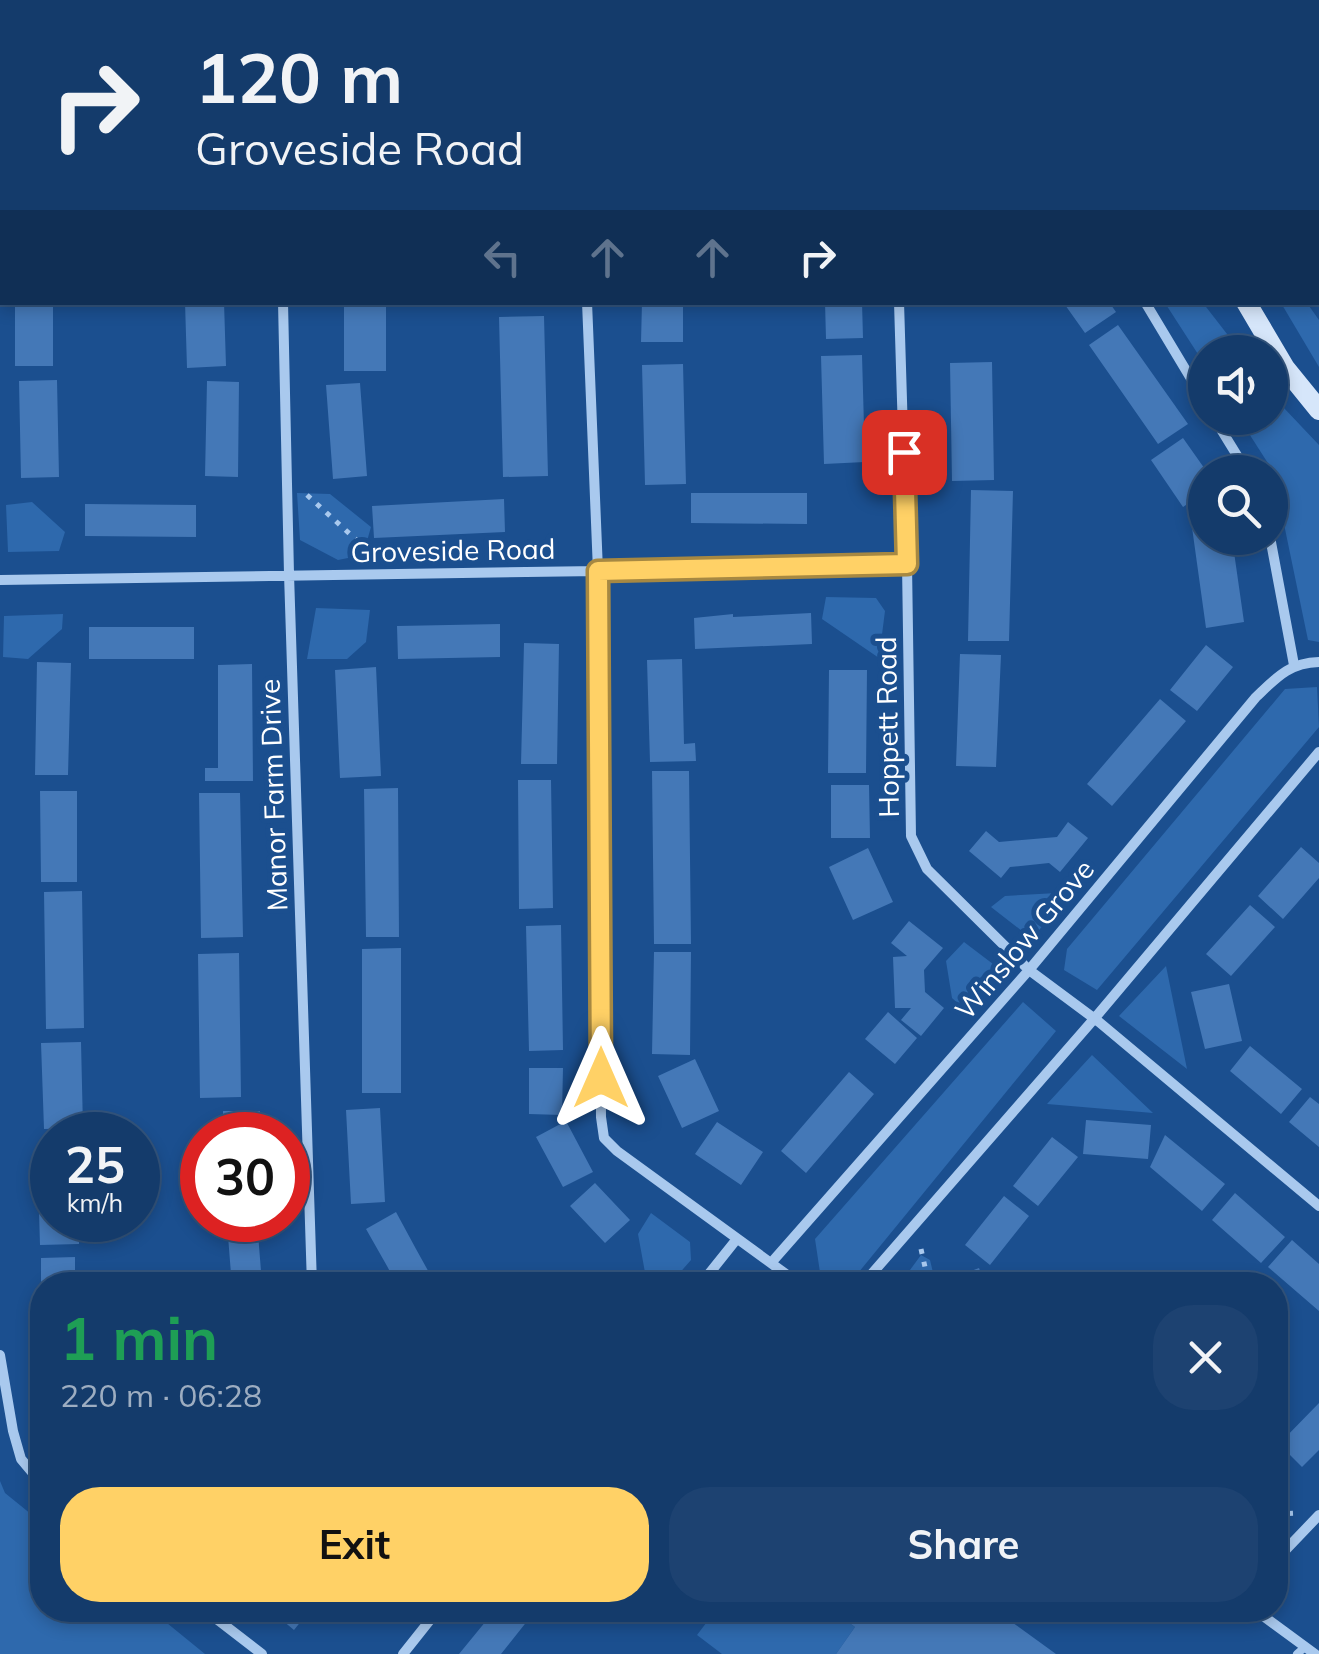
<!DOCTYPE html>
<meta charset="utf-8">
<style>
:root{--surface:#143b6b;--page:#1d4271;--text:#f1f3f6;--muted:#9dadc1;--line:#33557e;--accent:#ffd166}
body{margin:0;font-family:Mulish,sans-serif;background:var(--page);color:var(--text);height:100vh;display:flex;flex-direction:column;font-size:38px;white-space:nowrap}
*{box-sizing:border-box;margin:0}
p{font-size:32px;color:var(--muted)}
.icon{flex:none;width:55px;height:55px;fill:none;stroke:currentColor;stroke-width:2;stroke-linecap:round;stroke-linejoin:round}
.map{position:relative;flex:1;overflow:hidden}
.sheet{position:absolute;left:30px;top:1272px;width:1258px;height:350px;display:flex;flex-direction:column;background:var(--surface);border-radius:40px;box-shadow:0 5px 15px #0003,0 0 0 2px var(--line)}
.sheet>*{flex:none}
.hud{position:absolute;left:0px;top:0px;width:1320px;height:305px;box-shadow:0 5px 15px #0003,0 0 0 2px var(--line);background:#143b6b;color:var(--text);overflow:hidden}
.fabs{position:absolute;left:1188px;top:335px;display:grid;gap:20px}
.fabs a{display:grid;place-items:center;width:100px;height:100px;border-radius:50%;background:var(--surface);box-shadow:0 5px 15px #0003,0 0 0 2px var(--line);font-size:50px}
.speed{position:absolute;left:30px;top:1112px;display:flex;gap:20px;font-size:50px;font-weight:700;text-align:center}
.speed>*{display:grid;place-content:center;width:130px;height:130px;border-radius:50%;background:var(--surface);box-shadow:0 5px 15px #0003,0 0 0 2px var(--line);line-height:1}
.speed small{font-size:25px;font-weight:400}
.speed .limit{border:15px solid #d22;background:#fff;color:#111}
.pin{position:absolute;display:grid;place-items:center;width:85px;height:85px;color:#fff;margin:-42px;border-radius:20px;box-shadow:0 5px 15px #0006}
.me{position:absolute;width:110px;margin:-55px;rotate:0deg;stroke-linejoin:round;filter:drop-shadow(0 0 8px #0008)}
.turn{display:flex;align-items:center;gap:35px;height:210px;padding:0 30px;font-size:45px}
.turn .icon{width:130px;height:130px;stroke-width:2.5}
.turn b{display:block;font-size:70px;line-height:85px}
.lanes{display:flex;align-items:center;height:95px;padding:0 30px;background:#0003;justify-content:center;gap:50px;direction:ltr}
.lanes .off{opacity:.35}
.round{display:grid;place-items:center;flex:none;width:105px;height:105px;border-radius:40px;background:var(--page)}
.headline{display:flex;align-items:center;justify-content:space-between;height:170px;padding:0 30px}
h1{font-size:60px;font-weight:700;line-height:75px;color:#1e9e55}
.cta{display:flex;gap:20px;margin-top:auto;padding:20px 30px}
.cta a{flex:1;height:115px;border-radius:40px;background:var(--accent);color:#111;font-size:40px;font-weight:700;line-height:115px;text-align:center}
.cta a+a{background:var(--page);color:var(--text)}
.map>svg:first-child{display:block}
.green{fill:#2e69ad}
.building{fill:#4478b7}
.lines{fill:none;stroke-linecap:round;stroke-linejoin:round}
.path{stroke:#a9c9ee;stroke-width:5;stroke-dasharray:5 8;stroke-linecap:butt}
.lane{stroke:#a9c9ee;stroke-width:8}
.street{stroke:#a9c9ee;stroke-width:10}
.secondary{stroke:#d6e6fa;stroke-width:20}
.route-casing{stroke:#a68842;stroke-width:25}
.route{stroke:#ffd166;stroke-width:18}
.labels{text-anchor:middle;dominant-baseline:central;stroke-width:10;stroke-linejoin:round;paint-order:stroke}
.street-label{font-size:28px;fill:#fff;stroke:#1b4f8f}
</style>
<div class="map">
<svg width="1319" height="1654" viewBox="0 0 1319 1654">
<rect width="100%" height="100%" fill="#1b4f8f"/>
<path class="green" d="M1165 303H1203L1241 352H1205V365Z
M1281 303H1307L1319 320V367Z
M1270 391 1283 407 1319 445V642L1308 640 1273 471 1239 418H1270Z
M297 493 330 494 371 527 363 555 338 560 300 540Z
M32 502 65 532 59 551 8 552 6 505Z
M826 597 876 598 885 611 879 658 822 619Z
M316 608 370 610 366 642 347 659H307Z
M63 614 62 629 28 659 3 657 4 616Z
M1317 687 1319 727 1097 990 1064 970 1067 949 1285 689Z
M1057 893 1058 907 1035 935 1022 931 991 907 1005 896Z
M964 942 993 964 996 980 971 1015 952 998 946 961Z
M1166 966 1187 1069 1119 1016Z
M1023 1002 1056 1031 854 1278 821 1279 815 1239Z
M1092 1055 1153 1113 1047 1104Z
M651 1213 690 1242 691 1260 669 1285H651L646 1278 638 1234Z
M921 1255 930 1260 936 1285H899Z
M0 1481 5 1493 42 1523V1610H151L205 1654H0Z
M716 1610H831L855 1627 836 1654H722L697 1635Z"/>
<path class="building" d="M15 302H53V366H15Z
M185 302H224L226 366 187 368Z
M344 302H386V371H344Z
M642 302H683V342H641Z
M825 302H862L863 338 826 339Z
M1063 302H1109L1116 312 1085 333Z
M544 316 548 476 503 477 499 317Z
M1118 325 1188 424 1158 444 1089 345Z
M862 355 865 462 824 464 821 356Z
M992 362 994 480 952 481 950 363Z
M683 364 686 484 645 485 642 365Z
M57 380 59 477 21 478 19 381Z
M207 381 239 382 238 477 205 476Z
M360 383 367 476 333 479 326 385Z
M1183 438 1207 472H1205V492L1183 507 1151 460Z
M971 490 1013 491 1009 641H968Z
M691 493H807V524L691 523Z
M504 499 505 532 374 538 372 506Z
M85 504 196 505V537L85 536Z
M1205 510V538H1232L1244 622 1206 628 1190 513Z
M811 613 812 644 695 649 694 618 733 614V617Z
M500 624V657L398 659 397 626Z
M89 627H194V659H89Z
M524 643 559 644 557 764H521Z
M1206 645 1233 667 1197 711 1170 690Z
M960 654 1001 655 996 767 956 766Z
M682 659 684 744 695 743 696 761 650 762 647 660Z
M37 662 71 663 68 775H35Z
M252 664 253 781H205V768H218V665Z
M376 667 381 776 340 778 335 670Z
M829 670H867L866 773H828Z
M1160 699 1186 721 1112 806 1087 784Z
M652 771H689L691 944H654Z
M518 780H551L553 908 519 909Z
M831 785H869L870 838H831Z
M398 788 399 937H366L364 789Z
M40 791H77V882H41Z
M199 793H240L243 937 201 938Z
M1068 822 1088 838 1060 872 1049 863 1010 867 1001 878 969 851 986 831 999 842 1057 837Z
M1301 847 1319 863V878L1283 919 1258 896Z
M868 848 893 902 853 920 829 867Z
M82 891 84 1028 46 1029 44 892Z
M1250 905 1275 927 1231 976 1206 954Z
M909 921 943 948 924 970 925 992 944 1008 921 1036 901 1020 911 1008H895L893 957 907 956 891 943Z
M561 925 563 1050 529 1051 526 926Z
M401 948V1093H362V949Z
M654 952H691L690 1055 652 1054Z
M239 953 241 1097 200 1098 198 954Z
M1229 984 1242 1041 1205 1049 1191 992Z
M888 1012 917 1038 895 1064 865 1039Z
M81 1042 83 1128 44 1129 41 1043Z
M1250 1046 1302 1089 1281 1114 1230 1071Z
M695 1059 719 1111 682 1128 658 1076Z
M529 1068H563L562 1115 529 1114Z
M849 1072 874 1094 806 1173 781 1151Z
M1310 1097 1319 1104V1147L1289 1122Z
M380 1108 385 1202 351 1204 346 1110Z
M223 1111H260V1135H223Z
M1086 1120 1151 1125 1148 1159 1083 1154Z
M566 1121 593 1172 563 1187 536 1137Z
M717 1122 763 1152 741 1185 695 1154Z
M1165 1135 1225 1184 1202 1211 1150 1167Z
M1052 1137 1078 1157 1038 1206 1013 1186Z
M52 1145V1220H79V1244L40 1245 37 1146Z
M595 1183 630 1220 605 1243 570 1206Z
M1235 1193 1285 1237 1261 1263 1212 1220Z
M1004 1196 1029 1216 990 1265 965 1245Z
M396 1212 416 1249 436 1285H397L387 1266 366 1229Z
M257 1221 261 1271 231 1274 227 1223Z
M1292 1240 1319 1264V1311L1268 1267Z
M75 1257V1285H41V1258Z
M979 1268 985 1285H949L947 1280Z
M1319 1403V1450L1302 1467 1279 1444Z
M270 1610H310L294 1630Z
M495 1610H536L501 1654H459Z
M831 1610H1000L998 1612 1056 1654H836L855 1627Z"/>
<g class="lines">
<path class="path" d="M307 495 373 555
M921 1249 929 1285
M1275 1514 1296 1513"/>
<path class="lane" d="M1297 1654 1305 1647"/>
<path class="street" d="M277 0V2
M1145 0 1146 2
M588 2 589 0
M1318 294 1319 296
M283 302 289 574 312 1285
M587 302 598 571 601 1117 604 1138 617 1151 801 1285
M899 302 907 564 911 836 927 869 1029 970 1099 1022 1319 1206
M1145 302 1205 402
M1214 418 1238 457 1245 472
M1270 537 1294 665
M0 580 598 571 907 564
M771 1263 1029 970 1256 697C1277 677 1289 663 1319 662
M700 1285 736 1240
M862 1285 1094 1019 1319 752
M0 1355 13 1431 21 1459 42 1484
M1275 1561 1319 1515
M205 1610 262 1654
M1255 1610 1315 1654
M403 1654 438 1610"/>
<path class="secondary" d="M1069 0 1070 2
M1246 302 1285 368 1319 410"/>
</g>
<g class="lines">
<g class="route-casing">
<path id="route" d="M601 1078 598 571 907 564 904 452"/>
</g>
<use href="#route" class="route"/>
</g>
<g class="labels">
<g class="street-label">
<text transform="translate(453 550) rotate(-1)">Groveside Road</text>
<text transform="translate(887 727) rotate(-91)">Hoppett Road</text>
<text transform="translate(273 795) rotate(-92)">Manor Farm Drive</text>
<text transform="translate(1024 939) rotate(-50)">Winslow Grove</text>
</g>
</g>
</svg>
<div class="fabs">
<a><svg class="icon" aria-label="sound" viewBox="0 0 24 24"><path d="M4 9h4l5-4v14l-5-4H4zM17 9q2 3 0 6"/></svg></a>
<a><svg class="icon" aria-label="search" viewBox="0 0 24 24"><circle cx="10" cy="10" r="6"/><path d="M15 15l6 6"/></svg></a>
</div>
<div class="speed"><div>25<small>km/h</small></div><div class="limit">30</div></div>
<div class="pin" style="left:904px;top:452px;background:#d93025"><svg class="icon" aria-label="arrive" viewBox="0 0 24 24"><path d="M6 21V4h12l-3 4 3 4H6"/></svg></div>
<svg class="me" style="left:601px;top:1078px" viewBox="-20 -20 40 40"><path d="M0-17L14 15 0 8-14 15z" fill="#ffd166" stroke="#fff" stroke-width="4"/></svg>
<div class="hud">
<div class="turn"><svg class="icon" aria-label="right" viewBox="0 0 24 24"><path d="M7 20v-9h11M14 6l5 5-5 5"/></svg><div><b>120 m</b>Groveside Road</div></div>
<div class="lanes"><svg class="icon off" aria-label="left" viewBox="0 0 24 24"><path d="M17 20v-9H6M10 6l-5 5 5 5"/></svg><svg class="icon off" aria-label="ahead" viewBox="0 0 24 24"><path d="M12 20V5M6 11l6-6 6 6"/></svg><svg class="icon off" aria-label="ahead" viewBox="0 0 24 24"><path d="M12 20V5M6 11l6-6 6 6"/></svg><svg class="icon" aria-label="right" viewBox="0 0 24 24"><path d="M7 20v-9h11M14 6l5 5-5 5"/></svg></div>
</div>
<section class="sheet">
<div class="headline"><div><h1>1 min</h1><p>220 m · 06:28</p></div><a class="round"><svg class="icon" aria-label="close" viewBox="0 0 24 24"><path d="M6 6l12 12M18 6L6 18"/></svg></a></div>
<div class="cta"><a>Exit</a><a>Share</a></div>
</section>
</div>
